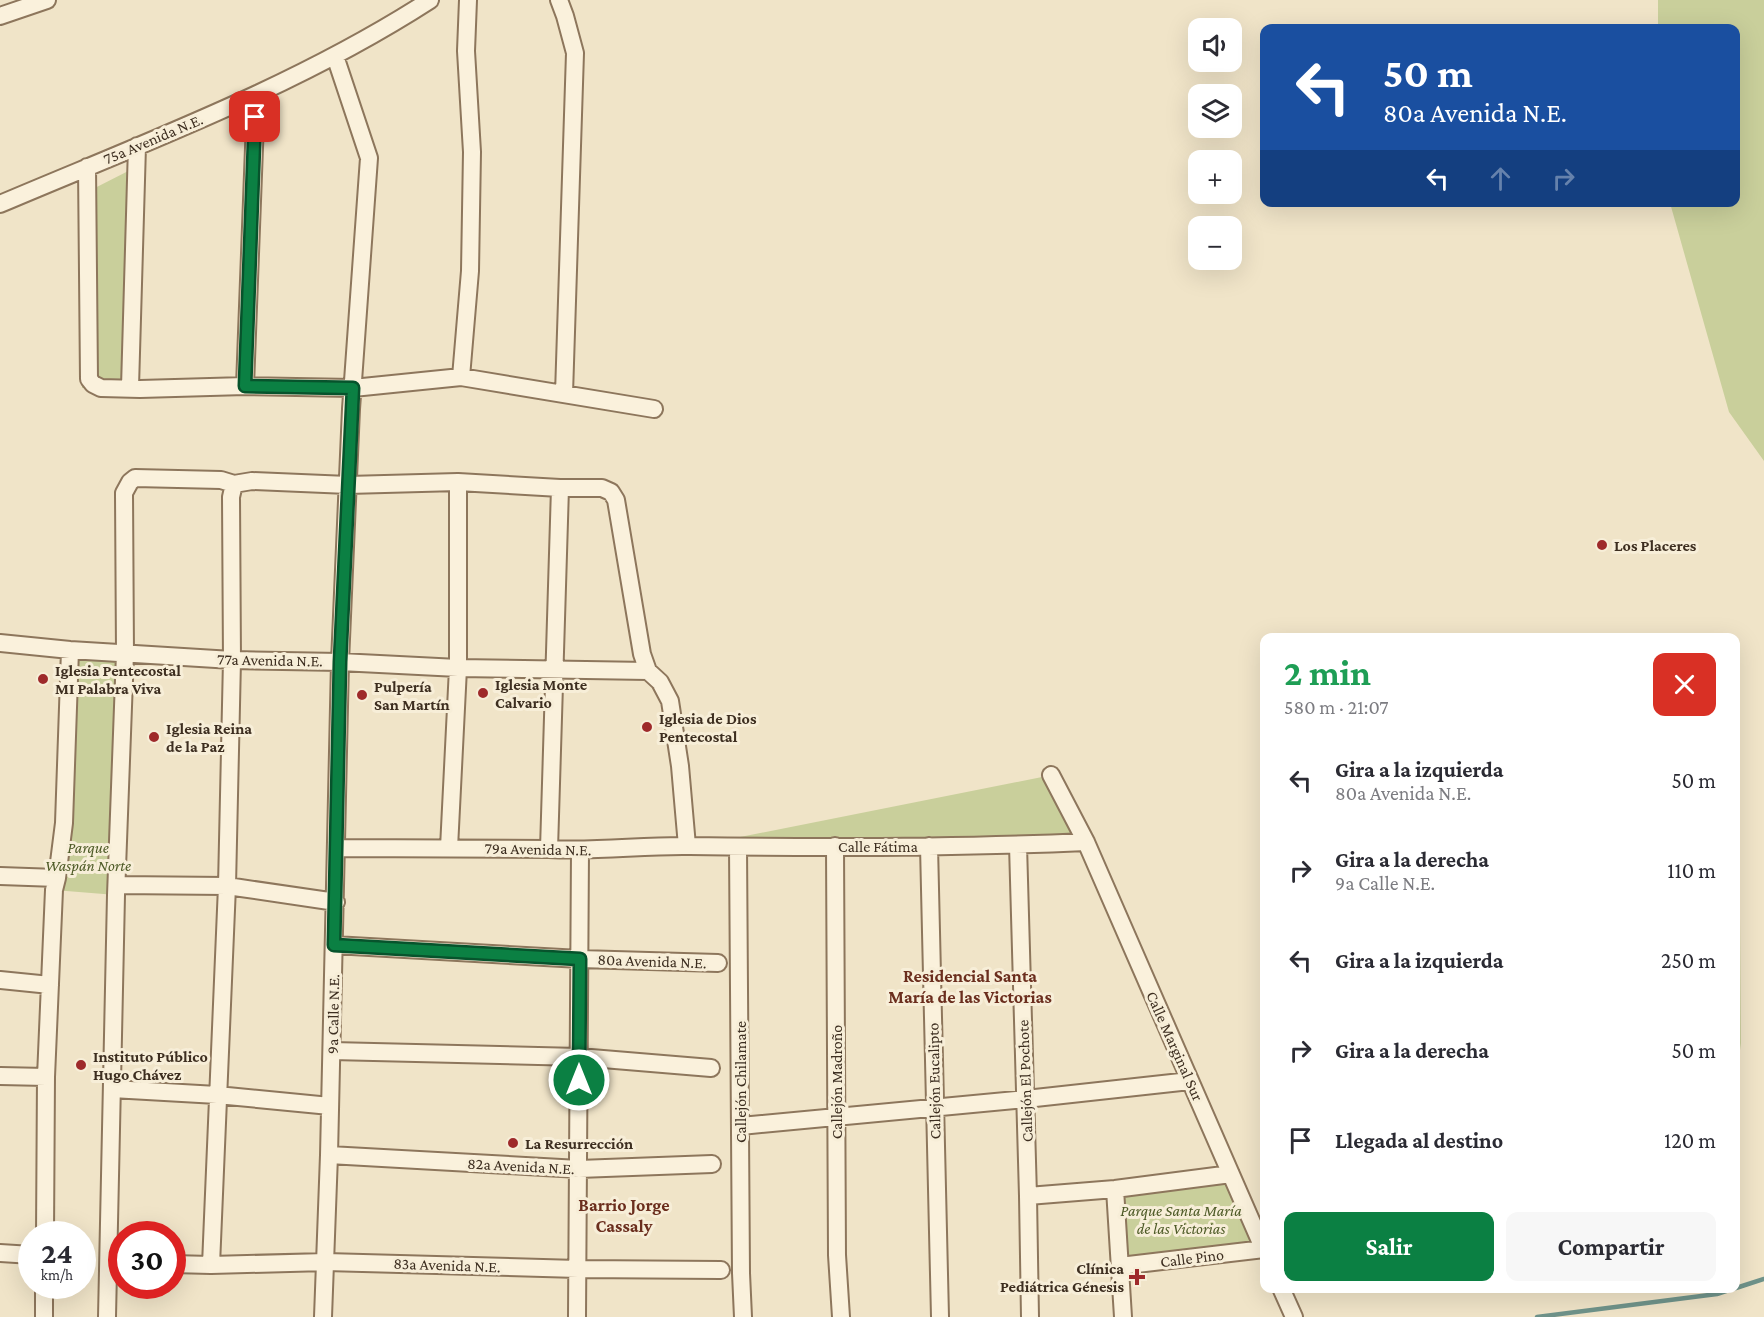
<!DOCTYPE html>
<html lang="es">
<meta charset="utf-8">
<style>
:root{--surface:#fff;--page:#f7f7f7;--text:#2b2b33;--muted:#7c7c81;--accent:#0b8043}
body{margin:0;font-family:"Crimson Pro",serif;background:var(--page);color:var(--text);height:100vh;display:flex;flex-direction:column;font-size:22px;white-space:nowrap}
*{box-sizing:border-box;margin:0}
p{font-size:20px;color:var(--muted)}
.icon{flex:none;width:33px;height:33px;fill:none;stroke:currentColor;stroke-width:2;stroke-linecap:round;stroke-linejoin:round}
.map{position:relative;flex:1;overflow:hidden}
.drawer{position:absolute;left:1260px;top:633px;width:480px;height:660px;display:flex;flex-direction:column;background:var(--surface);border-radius:12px;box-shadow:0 6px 24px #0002}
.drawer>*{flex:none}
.hud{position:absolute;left:1260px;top:24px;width:480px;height:183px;border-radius:12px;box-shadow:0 6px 24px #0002;background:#1a4fa0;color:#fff;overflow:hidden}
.tools{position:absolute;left:1188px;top:18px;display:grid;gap:12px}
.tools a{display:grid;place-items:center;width:54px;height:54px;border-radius:12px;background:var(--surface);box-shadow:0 6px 24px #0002;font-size:30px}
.speed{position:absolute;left:18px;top:1221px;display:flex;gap:12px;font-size:30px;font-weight:700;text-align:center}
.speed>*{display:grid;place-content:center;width:78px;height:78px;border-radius:50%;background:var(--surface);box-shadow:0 6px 24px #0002;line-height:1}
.speed small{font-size:15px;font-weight:400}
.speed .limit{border:9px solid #d22;background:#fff;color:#111}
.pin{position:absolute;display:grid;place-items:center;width:51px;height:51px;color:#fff;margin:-26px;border-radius:12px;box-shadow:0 3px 9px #0006}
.me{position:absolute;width:66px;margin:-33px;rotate:0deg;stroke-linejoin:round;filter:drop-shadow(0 0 4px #0008)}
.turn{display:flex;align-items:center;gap:21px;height:126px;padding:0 24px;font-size:27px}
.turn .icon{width:78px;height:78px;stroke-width:2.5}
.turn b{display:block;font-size:42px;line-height:51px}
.lanes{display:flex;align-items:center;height:57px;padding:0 24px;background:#0003;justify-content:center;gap:30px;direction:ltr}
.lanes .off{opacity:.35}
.round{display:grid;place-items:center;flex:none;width:63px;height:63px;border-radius:12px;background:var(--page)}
.head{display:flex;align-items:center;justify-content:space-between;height:102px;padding:0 24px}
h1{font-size:36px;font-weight:700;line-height:45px;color:#1e9e55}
.action{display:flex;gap:12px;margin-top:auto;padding:12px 24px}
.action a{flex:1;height:69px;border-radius:12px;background:var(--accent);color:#fff;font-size:24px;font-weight:700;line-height:69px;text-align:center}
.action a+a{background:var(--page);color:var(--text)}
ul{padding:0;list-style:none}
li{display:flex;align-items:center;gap:18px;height:90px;padding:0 24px}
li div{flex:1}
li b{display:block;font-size:22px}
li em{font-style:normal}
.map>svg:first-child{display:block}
.green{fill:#c9cf9b}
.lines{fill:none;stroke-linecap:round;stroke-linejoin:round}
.stream{stroke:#6f938a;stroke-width:4.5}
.minor-casing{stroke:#8d765c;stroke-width:20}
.minor{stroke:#faf1dc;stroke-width:16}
.route-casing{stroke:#07532c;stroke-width:15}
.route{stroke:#0b8043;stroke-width:10}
.poi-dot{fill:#9e2a2b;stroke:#f7eed8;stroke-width:2}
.labels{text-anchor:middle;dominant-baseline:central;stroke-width:6;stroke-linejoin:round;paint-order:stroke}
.street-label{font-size:16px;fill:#3d2e20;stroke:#f7eed8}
.poi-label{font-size:16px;font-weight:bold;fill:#3d2e20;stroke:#f7eed8;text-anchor:start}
.park-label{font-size:16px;font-style:italic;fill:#4d5a26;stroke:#f7eed8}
.neighbourhood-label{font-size:18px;font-weight:bold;fill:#6b2e1e;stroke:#f7eed8}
</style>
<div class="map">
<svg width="1764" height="1317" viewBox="0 0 1764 1317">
<rect width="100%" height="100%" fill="#f0e4c8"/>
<path class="green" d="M1658 0H1764V461L1729 412 1670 203 1736 202V28H1658Z
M144 163 134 387 82 388 85 193Z
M70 650 121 653 116 895 54 890Z
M1736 736 1739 791 1741 1043 1736 1079Z
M1047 776 1080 842 730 839Z
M1229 1174 1263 1246 1120 1266 1115 1189Z"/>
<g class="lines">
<path class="stream" d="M1736 1288 1764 1279
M1537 1317 1717 1294 1735 1288"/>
<g class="minor-casing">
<path id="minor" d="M559 0 565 16 575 53 564 394
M0 16 47 0
M87 167 89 379 93 384 101 388 140 389 245 386 353 388 461 377 654 409
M0 204C146 142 297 86 430 0
M461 377 470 271 472 152 466 51 468 0
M245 386 256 95
M130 387 137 146
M0 643 70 650 232 660 340 662 458 668 648 671
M1051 775 1086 842 1264 1250
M1018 845 1028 1196 1030 1317
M835 846 837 1255 841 1317
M929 846 940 1317
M738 847 741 1273 743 1317
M337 848 549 849C597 852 643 845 690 846 822 848 954 848 1086 842
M449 848 458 668V482
M549 849 560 488
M0 876 57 878
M117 885 227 886 336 902
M334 945 580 959 718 963
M0 980 50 985
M332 1051 579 1057 711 1068
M0 1076 46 1077
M112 1089 217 1095 330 1106
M741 1126 1026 1099 1190 1081
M329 1155 579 1169 712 1164
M1115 1189 1123 1317
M1028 1196 1115 1189 1231 1174
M45 1234 46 1077 54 890 57 878 64 823 70 650
M0 1253 32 1255
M172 1264 211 1265 326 1262 578 1269 721 1270
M211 1265 227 886 232 660 231 497 234 484
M1120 1266 1264 1249
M1281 1288 1294 1317
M44 1317V1286
M107 1317 116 895 125 653 124 493 130 482 135 478 221 480 234 484 252 481 348 485 458 482 560 488H602L611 492 616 500 642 654 648 671 660 682 670 701 680 766 687 846
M323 1317 329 1155 340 662 351 409 369 158 335 56
M577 1317 580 851"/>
</g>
<use href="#minor" class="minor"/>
</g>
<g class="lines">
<g class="route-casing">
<path id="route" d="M255 117 245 386 353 388 340 662 334 945 580 959 579 1080"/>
</g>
<use href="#route" class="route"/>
</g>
<g class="poi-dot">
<circle cx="1602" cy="545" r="6"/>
<circle cx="43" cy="679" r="6"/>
<circle cx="483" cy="693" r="6"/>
<circle cx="362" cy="695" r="6"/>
<circle cx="647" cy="727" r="6"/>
<circle cx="154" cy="737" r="6"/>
<circle cx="81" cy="1065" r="6"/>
<circle cx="513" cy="1143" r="6"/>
<path d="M1134 1268h6v6h6v6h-6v6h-6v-6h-6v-6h6z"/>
</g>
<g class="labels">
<g class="street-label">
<text transform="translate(153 139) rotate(-23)">75a Avenida N.E.</text>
<text transform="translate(270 660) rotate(1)">77a Avenida N.E.</text>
<text x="878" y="846">Calle Fátima</text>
<text transform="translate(538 849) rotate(1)">79a Avenida N.E.</text>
<text transform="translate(652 961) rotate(2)">80a Avenida N.E.</text>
<text transform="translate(333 1014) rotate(-89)">9a Calle N.E.</text>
<text transform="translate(1175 1046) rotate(66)">Calle Marginal Sur</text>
<text transform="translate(934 1081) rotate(-91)">Callejón Eucalipto</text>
<text transform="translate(1025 1081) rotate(-92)">Callejón El Pochote</text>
<text transform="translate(740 1082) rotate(-90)">Callejón Chilamate</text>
<text transform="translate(836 1082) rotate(-90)">Callejón Madroño</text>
<text transform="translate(521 1166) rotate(3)">82a Avenida N.E.</text>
<text transform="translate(1192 1258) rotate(-7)">Calle Pino</text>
<text transform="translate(447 1265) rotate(2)">83a Avenida N.E.</text>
</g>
<g class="poi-label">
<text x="1614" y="545">Los Placeres</text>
<text x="55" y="670">Iglesia Pentecostal<tspan x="55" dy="18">MI Palabra Viva</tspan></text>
<text x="495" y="684">Iglesia Monte<tspan x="495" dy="18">Calvario</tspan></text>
<text x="374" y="686">Pulpería<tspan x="374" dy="18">San Martín</tspan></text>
<text x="659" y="718">Iglesia de Dios<tspan x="659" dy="18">Pentecostal</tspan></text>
<text x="166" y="728">Iglesia Reina<tspan x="166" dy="18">de la Paz</tspan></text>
<text x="93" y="1056">Instituto Público<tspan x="93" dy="18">Hugo Chávez</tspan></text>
<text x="525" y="1143">La Resurrección</text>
<text x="1124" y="1268" text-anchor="end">Clínica<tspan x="1124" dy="18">Pediátrica Génesis</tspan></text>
</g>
<g class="park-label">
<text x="88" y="847">Parque<tspan x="88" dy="18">Waspán Norte</tspan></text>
<text x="1181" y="1210">Parque Santa María<tspan x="1181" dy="18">de las Victorias</tspan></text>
</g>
<g class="neighbourhood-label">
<text x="970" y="976">Residencial Santa<tspan x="970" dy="21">María de las Victorias</tspan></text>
<text x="624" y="1205">Barrio Jorge<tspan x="624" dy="21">Cassaly</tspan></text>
</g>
</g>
</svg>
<div class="tools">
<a><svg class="icon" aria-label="sound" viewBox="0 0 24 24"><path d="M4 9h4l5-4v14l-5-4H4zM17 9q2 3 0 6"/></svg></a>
<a><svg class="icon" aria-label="layers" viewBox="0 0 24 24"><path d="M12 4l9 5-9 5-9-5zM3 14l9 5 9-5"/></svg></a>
<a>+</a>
<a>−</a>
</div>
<div class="speed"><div>24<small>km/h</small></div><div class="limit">30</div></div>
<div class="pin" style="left:255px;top:117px;background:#d93025"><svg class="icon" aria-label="arrive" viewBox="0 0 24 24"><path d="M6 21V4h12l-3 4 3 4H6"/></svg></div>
<svg class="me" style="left:579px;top:1080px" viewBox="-20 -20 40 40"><circle r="17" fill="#0b8043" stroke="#fff" stroke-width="3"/><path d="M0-11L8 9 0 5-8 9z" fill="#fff"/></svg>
<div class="hud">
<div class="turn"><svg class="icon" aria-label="left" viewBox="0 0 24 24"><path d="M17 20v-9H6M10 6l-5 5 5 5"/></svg><div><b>50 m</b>80a Avenida N.E.</div></div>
<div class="lanes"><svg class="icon" aria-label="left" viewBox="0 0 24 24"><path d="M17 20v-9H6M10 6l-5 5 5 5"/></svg><svg class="icon off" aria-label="ahead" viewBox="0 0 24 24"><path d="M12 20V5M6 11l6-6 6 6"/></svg><svg class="icon off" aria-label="right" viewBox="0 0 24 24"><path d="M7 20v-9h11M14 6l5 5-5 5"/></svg></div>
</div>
<section class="drawer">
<div class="head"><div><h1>2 min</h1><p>580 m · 21:07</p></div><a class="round" style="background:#d93025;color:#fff"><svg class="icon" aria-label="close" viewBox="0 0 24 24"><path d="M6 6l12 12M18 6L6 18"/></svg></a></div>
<ul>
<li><svg class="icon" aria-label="left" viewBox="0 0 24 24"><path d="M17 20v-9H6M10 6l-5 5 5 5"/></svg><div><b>Gira a la izquierda</b><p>80a Avenida N.E.</p></div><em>50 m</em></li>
<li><svg class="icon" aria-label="right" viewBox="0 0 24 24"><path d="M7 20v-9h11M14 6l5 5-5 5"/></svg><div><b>Gira a la derecha</b><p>9a Calle N.E.</p></div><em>110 m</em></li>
<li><svg class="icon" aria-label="left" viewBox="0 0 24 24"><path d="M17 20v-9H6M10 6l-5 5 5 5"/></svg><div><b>Gira a la izquierda</b></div><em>250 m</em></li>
<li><svg class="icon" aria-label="right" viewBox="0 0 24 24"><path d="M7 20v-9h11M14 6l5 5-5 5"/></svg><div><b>Gira a la derecha</b></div><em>50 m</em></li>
<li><svg class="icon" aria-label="arrive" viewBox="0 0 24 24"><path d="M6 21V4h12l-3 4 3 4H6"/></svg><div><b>Llegada al destino</b></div><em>120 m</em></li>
</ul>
<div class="action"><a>Salir</a><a>Compartir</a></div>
</section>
</div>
